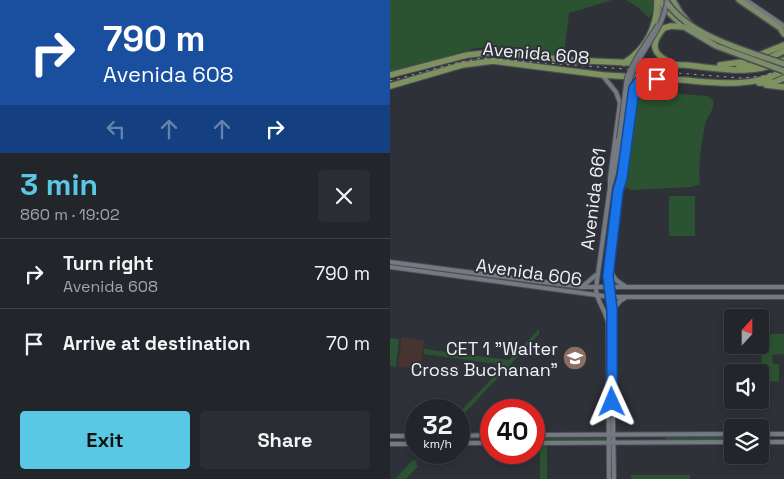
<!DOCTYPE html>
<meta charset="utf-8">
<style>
:root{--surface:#22262a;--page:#2a2e32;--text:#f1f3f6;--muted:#a2a5a8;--line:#3f4347;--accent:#58c8e4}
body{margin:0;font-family:"Space Grotesk",sans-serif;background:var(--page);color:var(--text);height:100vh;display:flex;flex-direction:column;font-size:19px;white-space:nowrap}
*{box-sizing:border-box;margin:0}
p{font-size:16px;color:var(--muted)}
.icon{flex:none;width:28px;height:28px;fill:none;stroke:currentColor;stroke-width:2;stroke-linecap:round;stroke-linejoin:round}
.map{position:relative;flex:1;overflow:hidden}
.side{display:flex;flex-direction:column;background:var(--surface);width:390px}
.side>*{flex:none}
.banner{background:#1a4fa0;color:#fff;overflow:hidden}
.needle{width:32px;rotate:21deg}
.buttons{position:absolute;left:334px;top:309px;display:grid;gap:10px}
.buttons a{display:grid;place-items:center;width:45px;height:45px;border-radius:5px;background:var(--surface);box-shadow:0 2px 8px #0003,0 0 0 1px var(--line);font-size:25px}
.speed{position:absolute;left:15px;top:399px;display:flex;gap:10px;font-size:25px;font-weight:700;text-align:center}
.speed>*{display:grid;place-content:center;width:65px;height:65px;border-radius:50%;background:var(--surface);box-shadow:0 2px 8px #0003,0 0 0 1px var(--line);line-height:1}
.speed small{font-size:12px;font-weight:400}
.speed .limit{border:8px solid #d22;background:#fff;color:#111}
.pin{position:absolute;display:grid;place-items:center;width:42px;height:42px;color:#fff;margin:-21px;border-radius:10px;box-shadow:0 2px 8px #0006}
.me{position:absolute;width:55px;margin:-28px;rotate:359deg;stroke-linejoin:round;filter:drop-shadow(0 0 4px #0008)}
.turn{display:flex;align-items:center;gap:18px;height:105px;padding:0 20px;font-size:22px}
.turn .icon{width:65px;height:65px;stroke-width:2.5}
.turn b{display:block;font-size:35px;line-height:42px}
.lanes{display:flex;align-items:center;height:48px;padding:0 20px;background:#0003;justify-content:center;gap:25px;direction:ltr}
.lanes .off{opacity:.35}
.round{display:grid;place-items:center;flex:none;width:52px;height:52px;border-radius:5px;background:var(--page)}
.summary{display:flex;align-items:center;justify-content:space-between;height:85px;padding:0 20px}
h1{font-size:30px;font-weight:700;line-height:38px;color:var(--accent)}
.primary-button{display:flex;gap:10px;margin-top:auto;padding:10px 20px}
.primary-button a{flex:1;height:58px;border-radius:5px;background:var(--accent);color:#111;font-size:20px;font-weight:700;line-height:58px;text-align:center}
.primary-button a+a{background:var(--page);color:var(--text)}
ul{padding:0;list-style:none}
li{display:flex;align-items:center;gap:15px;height:70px;padding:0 20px;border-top:1px solid var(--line)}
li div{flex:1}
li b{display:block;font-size:19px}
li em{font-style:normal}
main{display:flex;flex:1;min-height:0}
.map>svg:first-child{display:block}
.commercial{fill:#48342f}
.green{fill:#2b5331}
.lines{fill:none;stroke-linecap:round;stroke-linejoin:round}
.tertiary-casing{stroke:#4a4e54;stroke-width:6}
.primary-casing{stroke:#4a4e54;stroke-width:8}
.trunk-casing{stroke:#4a4e54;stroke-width:8}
.tertiary{stroke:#757981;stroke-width:4}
.primary{stroke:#7c8c68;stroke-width:5}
.trunk{stroke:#7e9260;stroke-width:5.5}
.rail{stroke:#9ea1a6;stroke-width:1;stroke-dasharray:2.5 5;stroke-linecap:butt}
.tertiary-bridge-casing{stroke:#4a4e54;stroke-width:6;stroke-linecap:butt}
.primary-bridge-casing{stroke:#4a4e54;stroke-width:8;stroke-linecap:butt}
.tertiary-bridge{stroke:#757981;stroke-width:4}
.primary-bridge{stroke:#7c8c68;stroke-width:5}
.route-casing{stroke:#114b97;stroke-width:12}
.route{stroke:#1a73e8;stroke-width:9}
.labels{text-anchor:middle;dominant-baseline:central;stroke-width:4;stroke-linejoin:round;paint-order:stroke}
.street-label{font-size:18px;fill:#f0f2f7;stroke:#2e3238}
.poi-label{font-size:18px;fill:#f0f2f7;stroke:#2e3238;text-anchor:end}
</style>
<main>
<section class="side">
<div class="banner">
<div class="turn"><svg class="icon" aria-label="right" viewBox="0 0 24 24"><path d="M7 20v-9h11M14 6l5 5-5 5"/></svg><div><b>790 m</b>Avenida 608</div></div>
<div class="lanes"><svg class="icon off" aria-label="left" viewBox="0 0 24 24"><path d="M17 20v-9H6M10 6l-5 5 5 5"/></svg><svg class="icon off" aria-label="ahead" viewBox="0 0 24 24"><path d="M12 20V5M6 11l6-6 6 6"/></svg><svg class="icon off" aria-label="ahead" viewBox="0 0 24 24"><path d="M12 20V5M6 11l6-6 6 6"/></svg><svg class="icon" aria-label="right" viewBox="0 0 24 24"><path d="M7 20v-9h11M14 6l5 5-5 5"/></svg></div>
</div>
<div class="summary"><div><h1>3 min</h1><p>860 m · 19:02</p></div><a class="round"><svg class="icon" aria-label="close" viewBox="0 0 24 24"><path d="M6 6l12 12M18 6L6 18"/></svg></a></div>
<ul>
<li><svg class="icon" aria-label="right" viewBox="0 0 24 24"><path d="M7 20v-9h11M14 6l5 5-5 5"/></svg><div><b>Turn right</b><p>Avenida 608</p></div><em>790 m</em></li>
<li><svg class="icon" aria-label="arrive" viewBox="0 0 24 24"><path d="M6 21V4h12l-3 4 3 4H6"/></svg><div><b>Arrive at destination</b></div><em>70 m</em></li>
</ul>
<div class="primary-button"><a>Exit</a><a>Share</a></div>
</section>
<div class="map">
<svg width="394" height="479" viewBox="0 0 394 479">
<rect width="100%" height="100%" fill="#2e3238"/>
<path class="commercial" d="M12 337 34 341 30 369 8 366Z"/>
<path class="green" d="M0 0H222L179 13 174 55 164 54 162 56 102 47 86 48 29 65 0 72Z
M236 0H264L266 7 259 18 249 8Z
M251 86 272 89 291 94 317 96 323 100C325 110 317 116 315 125 311 145 308 165 310 184L301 187 242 190 235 187 233 182 246 92Z
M279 196H305V236H279Z
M149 329V334L69 419V413L115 365 34 354V349L119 360Z
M371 334H394V354L382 355 383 364H389V381L372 382Z
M0 338 9 339 6 367 0 366Z
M342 436V441H275V437Z
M144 438H215V441H144Z
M150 444H157V479H150Z
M23 460 27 461 26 464 28 466 16 479H5Z
M241 475H300V479H241Z"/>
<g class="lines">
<g class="tertiary-casing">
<path id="tertiary" d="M356 0 394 26
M268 25 270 15 269 0
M213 76 226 92 230 103 220 178V187L206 288C206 301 216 310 218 323L219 479
M228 182 232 140
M221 184 224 173 229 139
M0 262 192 287H394
M0 267 221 297H394
M219 269 226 280 236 287
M193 286 206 275
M223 310 230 301 235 298
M370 434H394
M144 435 342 434
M0 436H26
M69 436 101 435
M370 442H394
M69 443H101
M144 443 342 442
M0 444H26
M224 479 222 360 223 310 218 276 228 187 232 177 242 96 246 83 251 78"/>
</g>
<g class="primary-casing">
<path id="primary" d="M270 0 279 13 294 27
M283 0 290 12 300 24
M349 0 390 28 394 34"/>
</g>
<g class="trunk-casing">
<path id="trunk" d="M234 63C256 49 268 26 267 0
M282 63C263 55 259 45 274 28L281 26 294 27
M295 65C327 68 364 77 394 60
M330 65 352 62 394 45
M349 67 364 65 394 51
M0 75 77 55 106 52 176 60 292 65
M293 80C329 83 361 88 394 71
M369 83 385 82 394 78
M376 85 394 87
M0 86 72 65 103 61 213 75 292 80"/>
</g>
<use href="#tertiary" class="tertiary"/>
<use href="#primary" class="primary"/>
<use href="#trunk" class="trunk"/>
<path class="rail" d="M0 81 66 63 92 58 351 78 373 76 394 68"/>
<g class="tertiary-bridge-casing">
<path id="tertiary-bridge" d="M229 139 237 77 246 59 268 25
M232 140C235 119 234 93 242 74 252 48 274 29 277 0"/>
</g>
<g class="primary-bridge-casing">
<path id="primary-bridge" d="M278 4C302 37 357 51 394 64
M294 27 326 46 394 71"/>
</g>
<use href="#tertiary-bridge" class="tertiary-bridge"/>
<use href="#primary-bridge" class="primary-bridge"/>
</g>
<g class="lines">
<g class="route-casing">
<path id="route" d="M222 402V310L218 276 228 191 232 177 244 88 252 78 267 79"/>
</g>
<use href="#route" class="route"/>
</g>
<defs>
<g id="university-disc" transform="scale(1.25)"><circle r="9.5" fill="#8d6e63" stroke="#2e3238"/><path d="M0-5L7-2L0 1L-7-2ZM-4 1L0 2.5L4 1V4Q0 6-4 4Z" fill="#fff"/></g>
</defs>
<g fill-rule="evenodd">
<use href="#university-disc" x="185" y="358"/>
</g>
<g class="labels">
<g class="street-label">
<text transform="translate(146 53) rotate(5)">Avenida 608</text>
<text transform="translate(203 199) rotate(-83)">Avenida 661</text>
<text transform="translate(139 272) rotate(8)">Avenida 606</text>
</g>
<g class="poi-label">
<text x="168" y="348">CET 1 "Walter<tspan x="168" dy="21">Cross Buchanan"</tspan></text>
</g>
</g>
</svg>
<div class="buttons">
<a><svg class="needle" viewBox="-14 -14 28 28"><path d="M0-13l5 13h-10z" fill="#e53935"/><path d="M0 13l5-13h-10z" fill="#a2a5a8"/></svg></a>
<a><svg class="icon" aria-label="sound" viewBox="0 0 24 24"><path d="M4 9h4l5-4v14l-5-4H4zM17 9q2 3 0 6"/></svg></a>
<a><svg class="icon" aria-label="layers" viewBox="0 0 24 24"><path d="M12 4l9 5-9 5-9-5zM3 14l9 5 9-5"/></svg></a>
</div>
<div class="speed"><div>32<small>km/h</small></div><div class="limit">40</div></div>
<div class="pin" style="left:267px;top:79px;background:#d93025"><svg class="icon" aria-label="arrive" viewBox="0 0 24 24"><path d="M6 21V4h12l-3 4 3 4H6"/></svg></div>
<svg class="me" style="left:222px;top:402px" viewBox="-20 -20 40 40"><path d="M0-17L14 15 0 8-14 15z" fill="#1a73e8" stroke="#fff" stroke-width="4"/></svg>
</div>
</main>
